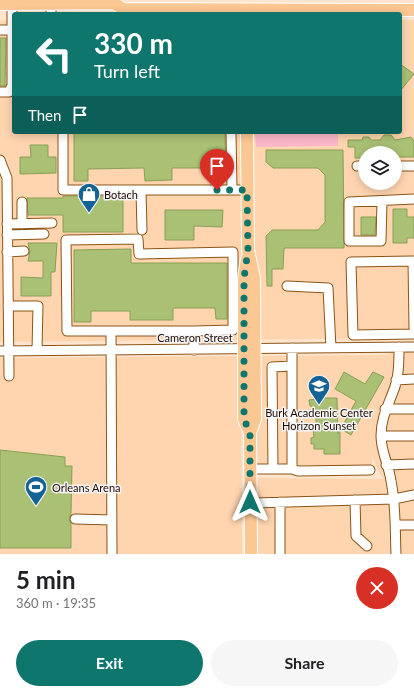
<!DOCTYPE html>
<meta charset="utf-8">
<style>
:root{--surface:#fff;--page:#f6f6f6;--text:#202124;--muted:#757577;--accent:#0f766e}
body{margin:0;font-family:Lato,sans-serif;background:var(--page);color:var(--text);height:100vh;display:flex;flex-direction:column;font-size:15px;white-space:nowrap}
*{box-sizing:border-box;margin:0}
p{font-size:13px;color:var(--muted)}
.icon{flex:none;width:22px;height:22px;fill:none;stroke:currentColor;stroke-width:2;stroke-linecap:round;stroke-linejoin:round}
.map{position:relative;height:554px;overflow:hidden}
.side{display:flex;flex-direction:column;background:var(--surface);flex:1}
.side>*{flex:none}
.hud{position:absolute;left:12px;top:12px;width:390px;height:122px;border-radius:4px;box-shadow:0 2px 10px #0003;background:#0f766e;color:#fff;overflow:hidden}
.controls{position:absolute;left:358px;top:146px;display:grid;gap:8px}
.controls a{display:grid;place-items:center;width:44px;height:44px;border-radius:50%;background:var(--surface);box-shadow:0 2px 10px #0003;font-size:20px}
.pin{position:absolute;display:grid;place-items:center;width:34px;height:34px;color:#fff;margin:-41px -17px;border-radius:50% 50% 50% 0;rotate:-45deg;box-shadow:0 0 4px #0007}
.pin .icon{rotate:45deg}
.me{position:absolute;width:44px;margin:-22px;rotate:0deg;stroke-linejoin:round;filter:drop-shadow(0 0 3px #0008)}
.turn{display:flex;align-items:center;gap:14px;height:84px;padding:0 16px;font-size:18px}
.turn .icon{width:52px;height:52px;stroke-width:2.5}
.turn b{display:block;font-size:28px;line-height:34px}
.then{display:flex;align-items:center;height:38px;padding:0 16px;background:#0003;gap:8px;font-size:15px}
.round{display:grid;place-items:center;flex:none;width:42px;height:42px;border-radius:21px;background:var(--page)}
.headline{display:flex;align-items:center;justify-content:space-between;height:68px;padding:0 16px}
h1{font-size:24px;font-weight:700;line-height:30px}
.cta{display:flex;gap:8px;margin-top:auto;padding:8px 16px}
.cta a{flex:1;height:46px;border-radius:24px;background:var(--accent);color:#fff;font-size:16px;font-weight:700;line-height:46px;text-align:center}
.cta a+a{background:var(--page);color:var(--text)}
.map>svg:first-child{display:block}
.built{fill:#ffd5b0;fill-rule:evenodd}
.green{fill:#fbb8c8}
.building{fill:#a9c075;stroke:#889e54}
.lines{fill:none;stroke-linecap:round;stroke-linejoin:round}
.minor-casing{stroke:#8b5416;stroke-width:11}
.major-casing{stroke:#fff;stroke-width:14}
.minor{stroke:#fff;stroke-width:9}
.major{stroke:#fbc792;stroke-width:12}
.route{stroke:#0f766e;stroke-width:7;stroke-dasharray:0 12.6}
.labels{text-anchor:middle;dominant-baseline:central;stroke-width:3;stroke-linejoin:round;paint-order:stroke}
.poi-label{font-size:11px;fill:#1e0900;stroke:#f6f6f6;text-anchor:start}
.street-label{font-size:11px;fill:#1e0900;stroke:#f6f6f6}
</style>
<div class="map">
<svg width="414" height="554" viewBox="0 0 414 554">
<rect width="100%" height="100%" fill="#fee4cd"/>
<path class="built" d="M14 20V132H255L256 147 338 146V132H400V20H414V338L0 342V21ZM365 153H395V183H365Z
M389 347H414V554H249V478L383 479 372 457V475L257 474 256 356 389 355Z
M241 356 242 554H0V358Z"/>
<path class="green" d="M255 132H338V146L256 147Z"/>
<path class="building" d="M0 38H6L5 86H0Z
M400 64 414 74 400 91Z
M74 132H225L226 180H215V168H172V180L145 181 144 168 88 169V181H74Z
M384 135H391L395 140 411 137 414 141V157H395V153H365V158H355V147H348V140H362L363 137H369L371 140H380Z
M30 145H48V157H56V173L20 174V157H31Z
M266 150H343L344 248H284L283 269H272V286H267L266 236 272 230H318L325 222V175L318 168H273L266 162Z
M63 196H123V232H63V215H28L27 198H63Z
M393 209H407V217H414V238H407V243H393Z
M165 210H223L222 227 194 226V240H165Z
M361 217H376L375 235H361Z
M28 243H57L55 272H51V296H21V277L43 278V261H28L30 251Z
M131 249V263H227V319H216L215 308H173V320H130V311H91V322H74V250Z
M344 372 365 384 373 372 384 377 351 435 341 429 356 401 335 389Z
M323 398H337L338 434 340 430V454H324V449H314V444H311V438L314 437 313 428H316V416H312V406H310L309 400Z
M0 450 65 457V466H72L71 514 69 519 71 524V548H0Z"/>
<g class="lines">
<g class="minor-casing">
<path id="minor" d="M12 4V85H14
M51 4V14
M0 30H12
M0 92H9L12 85
M63 132V190H247
M231 132 232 190
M0 160 7 178 9 376
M357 166H365
M395 166H414
M141 190 142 230
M382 201 381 241H349V202L414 199
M7 224 52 223
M22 224V202
M7 235 44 234
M7 252 24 251
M287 286 328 288 331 348
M8 306H38L37 350
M414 328 413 261 351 262 353 335 414 334
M111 331 112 554
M292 348V469H273L272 367 292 366
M194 350V331L233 330V252L139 254 138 239 66 240 67 331H194
M0 351 414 347
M396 380 414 379
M385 409H414
M381 436H414
M386 465 414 464
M250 469H273
M292 469 298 471 370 470
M355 500 356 536 367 546
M280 502V554
M250 503 394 499 414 495
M75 519 112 520
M395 525H414
M396 554C395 529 396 505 391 481 389 465 381 452 381 436 381 419 387 408 393 392 399 378 399 362 399 347"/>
</g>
<g class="major-casing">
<path id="major" d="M0 4 114 3 123 9 414 10
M247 132 248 250 254 278 255 419 250 433 251 554
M247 259 244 278V419L250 433"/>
</g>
<use href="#minor" class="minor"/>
<use href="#major" class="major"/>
</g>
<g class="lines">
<path class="route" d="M217 190H247L248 250 244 278V419L250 433V502"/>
</g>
<defs>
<g id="shop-pin" transform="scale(1.15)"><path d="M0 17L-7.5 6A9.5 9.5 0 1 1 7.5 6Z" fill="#136395" stroke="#f6f6f6"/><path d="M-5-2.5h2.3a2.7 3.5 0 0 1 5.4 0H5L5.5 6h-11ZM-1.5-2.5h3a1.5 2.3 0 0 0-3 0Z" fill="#fff"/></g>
<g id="school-pin" transform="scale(1.15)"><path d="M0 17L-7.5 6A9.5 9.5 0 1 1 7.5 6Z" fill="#136395" stroke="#f6f6f6"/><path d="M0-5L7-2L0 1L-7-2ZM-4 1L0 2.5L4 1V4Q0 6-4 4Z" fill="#fff"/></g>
<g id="stadium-pin" transform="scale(1.15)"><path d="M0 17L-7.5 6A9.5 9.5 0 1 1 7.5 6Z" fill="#136395" stroke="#f6f6f6"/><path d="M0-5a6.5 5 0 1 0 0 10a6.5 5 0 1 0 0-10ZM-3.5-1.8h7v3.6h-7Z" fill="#fff"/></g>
</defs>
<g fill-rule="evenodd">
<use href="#shop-pin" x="89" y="194"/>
<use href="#school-pin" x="319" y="386"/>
<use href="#stadium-pin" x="36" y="487"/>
</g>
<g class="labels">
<g class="poi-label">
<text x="104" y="194">Botach</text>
<text x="319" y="412" text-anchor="middle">Burk Academic Center<tspan x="319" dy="13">Horizon Sunset</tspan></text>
<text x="52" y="487">Orleans Arena</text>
</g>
<g class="street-label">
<text x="195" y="337">Cameron Street</text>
</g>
</g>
</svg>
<div class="controls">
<a><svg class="icon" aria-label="layers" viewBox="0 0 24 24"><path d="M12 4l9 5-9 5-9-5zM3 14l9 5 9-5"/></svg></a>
</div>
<div class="pin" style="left:217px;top:190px;background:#d93025"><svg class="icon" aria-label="arrive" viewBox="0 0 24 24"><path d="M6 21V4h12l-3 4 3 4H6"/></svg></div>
<svg class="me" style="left:250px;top:502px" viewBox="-20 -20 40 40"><path d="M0-17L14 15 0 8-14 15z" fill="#0f766e" stroke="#fff" stroke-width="4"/></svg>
<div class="hud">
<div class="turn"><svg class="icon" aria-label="left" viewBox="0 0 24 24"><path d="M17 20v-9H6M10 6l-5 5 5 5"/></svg><div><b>330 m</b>Turn left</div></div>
<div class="then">Then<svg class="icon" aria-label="arrive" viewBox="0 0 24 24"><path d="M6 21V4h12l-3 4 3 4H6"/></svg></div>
</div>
</div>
<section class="side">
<div class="headline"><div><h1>5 min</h1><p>360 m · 19:35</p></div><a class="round" style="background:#d93025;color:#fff"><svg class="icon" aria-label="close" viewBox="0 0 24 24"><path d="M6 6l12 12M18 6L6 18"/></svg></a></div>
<div class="cta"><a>Exit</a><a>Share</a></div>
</section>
